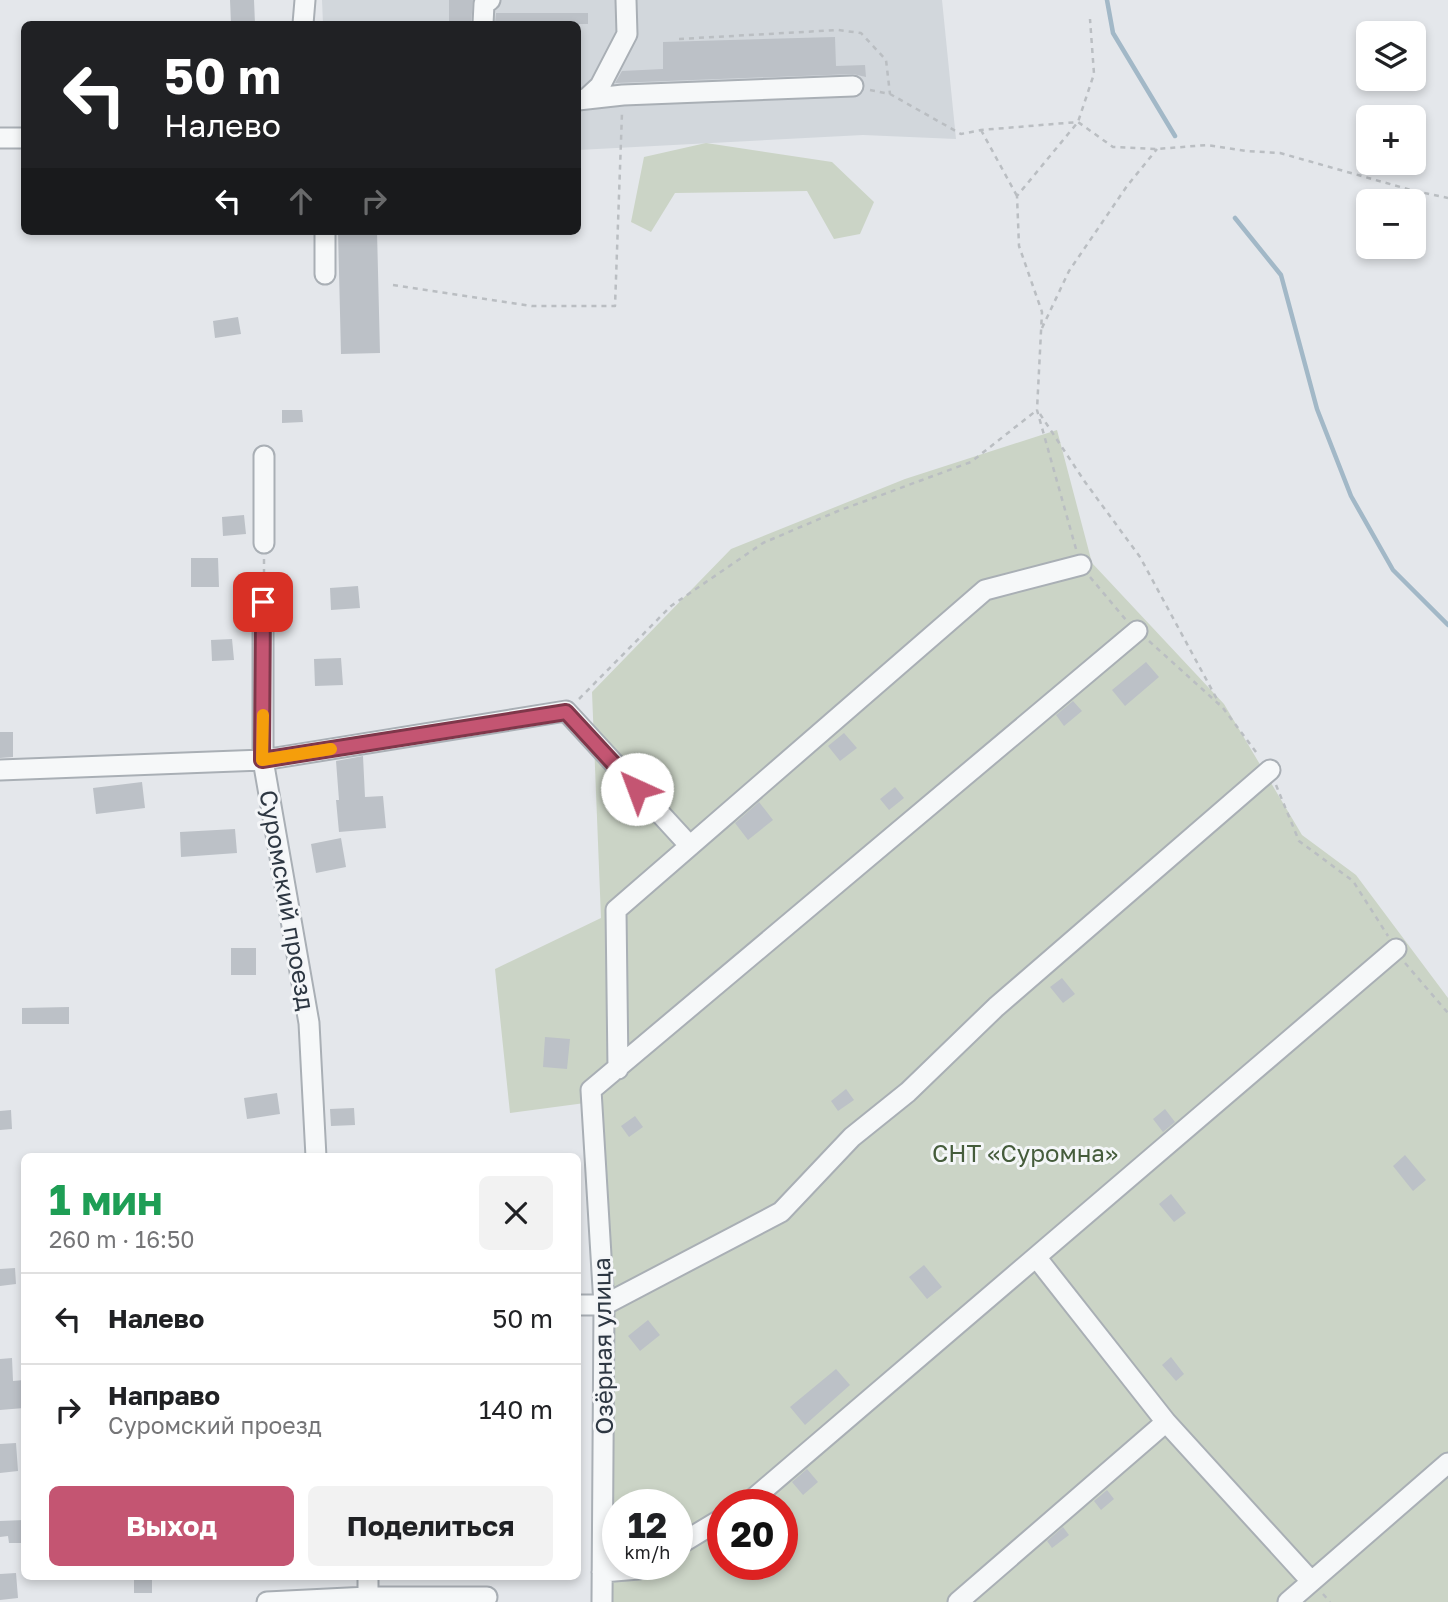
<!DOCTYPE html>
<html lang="ru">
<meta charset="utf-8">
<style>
:root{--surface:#fff;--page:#f2f2f2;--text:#202124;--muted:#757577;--line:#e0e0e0;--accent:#c45572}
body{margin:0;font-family:"Golos Text",sans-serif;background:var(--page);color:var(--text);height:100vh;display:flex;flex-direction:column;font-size:26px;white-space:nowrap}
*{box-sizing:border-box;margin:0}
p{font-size:23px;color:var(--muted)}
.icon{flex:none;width:38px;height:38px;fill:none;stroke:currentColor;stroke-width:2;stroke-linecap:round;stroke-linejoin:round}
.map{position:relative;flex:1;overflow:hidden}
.drawer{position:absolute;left:21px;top:1153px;width:560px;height:427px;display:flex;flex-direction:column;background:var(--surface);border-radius:10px;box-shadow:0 4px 10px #0003}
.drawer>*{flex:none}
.guide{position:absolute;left:21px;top:21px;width:560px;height:214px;border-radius:10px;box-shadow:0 4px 10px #0003;background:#202124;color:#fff;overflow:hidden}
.tools{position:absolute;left:1356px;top:21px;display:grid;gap:14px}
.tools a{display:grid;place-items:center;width:70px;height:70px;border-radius:10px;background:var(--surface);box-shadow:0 4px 10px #0003;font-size:35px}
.speed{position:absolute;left:602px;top:1489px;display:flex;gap:14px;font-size:35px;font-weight:700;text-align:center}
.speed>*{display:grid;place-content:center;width:91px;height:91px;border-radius:50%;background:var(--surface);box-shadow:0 4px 10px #0003;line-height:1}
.speed small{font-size:18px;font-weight:400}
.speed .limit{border:10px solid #d22;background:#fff;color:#111}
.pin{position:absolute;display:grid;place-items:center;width:60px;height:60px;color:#fff;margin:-30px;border-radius:14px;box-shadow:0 4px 10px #0006}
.me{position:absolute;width:77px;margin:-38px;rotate:317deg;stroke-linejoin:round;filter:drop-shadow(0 0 5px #0008)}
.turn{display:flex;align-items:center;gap:24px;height:147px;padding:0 28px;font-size:32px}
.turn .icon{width:91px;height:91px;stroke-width:2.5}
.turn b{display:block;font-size:49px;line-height:60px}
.lanes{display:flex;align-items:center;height:66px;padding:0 28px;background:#0003;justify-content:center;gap:35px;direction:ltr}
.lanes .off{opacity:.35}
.round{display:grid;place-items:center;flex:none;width:74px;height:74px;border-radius:10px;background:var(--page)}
.head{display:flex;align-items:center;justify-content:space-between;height:119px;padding:0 28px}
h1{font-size:42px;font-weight:700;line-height:52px;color:#1e9e55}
.button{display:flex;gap:14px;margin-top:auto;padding:14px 28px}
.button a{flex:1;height:80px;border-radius:10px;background:var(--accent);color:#fff;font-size:28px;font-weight:700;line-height:80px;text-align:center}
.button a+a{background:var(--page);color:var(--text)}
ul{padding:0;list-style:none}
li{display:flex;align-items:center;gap:21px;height:91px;padding:0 28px;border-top:2px solid var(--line)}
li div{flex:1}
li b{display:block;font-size:26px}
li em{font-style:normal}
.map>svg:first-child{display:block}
.built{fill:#d2d7dc}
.green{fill:#cbd4c6;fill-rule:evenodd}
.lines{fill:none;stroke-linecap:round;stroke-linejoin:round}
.stream{stroke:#a2b8c7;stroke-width:4.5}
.building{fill:#bcc1c7}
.minor-casing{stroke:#a9afb5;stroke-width:23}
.path{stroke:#babec2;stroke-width:2.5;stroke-dasharray:5 5;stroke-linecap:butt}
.minor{stroke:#f6f8f9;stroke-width:19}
.route-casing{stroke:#7f374a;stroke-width:18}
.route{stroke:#c45572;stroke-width:12}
.slow{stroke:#f59e0b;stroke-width:12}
.labels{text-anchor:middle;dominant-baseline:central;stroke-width:6;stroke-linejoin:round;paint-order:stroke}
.street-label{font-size:24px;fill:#2d3742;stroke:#f4f6f8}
.park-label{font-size:24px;fill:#455c3b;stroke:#f4f6f8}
</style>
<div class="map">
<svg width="1448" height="1602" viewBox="0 0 1448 1602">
<rect width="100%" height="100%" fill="#e4e7eb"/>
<path class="built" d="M322 0H942L956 139 863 135 578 150V24H323Z"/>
<path class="green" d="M706 143 832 162 874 202 860 234 834 239 807 191 675 193 651 232 631 222 644 157Z
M1057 430 1092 563 1224 704 1302 835 1356 875 1448 998V1602H611L600 1101 510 1113 495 969 601 918 592 692 731 549 905 479ZM618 1505H677V1564H618ZM723 1505H782V1564H723Z"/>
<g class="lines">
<path class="stream" d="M1107 0 1113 33 1175 136
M1235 218 1281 275 1317 409 1351 496 1393 570 1448 625"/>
</g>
<path class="building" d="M230 0H254L255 24H231Z
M449 0H473L471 24H449Z
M496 13H588V24H495Z
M835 37 836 66 865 65 866 77 853 74 615 83 622 71 663 69V42Z
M338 231H377L380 353 341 354Z
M238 317 241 334 215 338 213 321Z
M282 410H302L303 422 282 423Z
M244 515 246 534 223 536 222 517Z
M191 558H218L219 587H191Z
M358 586 360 608 331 610 330 588Z
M232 639 234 660 212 661 211 640Z
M341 658 343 685 315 686 314 659Z
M1146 662 1159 677 1125 706 1112 690Z
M1073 701 1082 711 1064 726 1056 715Z
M0 732H13V757L0 758Z
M844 733 857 748 840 761 828 746Z
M363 756 365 797 383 796 386 828 339 832 336 800H339L336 761Z
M142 782 145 808 96 814 93 788Z
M895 787 904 798 889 810 880 799Z
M759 802 773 820 748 840 735 823Z
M235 829 237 853 181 857 180 832Z
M341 838 346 867 316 873 311 844Z
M231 948H256V975H231Z
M1062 978 1075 994 1063 1003 1050 987Z
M69 1007V1024H22V1008Z
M545 1037 570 1039 567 1069 543 1067Z
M846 1089 854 1100 838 1111 831 1101Z
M277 1093 280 1114 247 1119 244 1098Z
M354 1108 355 1125 331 1126 330 1109Z
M1165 1109 1175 1122 1163 1132 1153 1119Z
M11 1110 12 1129 0 1130V1111Z
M635 1116 643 1127 629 1137 621 1126Z
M1405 1155 1426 1180 1413 1191 1393 1166Z
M1171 1194 1186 1213 1174 1222 1159 1204Z
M924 1265 942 1287 927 1299 909 1277Z
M15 1268 16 1284 0 1286V1269Z
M648 1320 660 1335 640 1351 628 1336Z
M1171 1357 1184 1374 1176 1381 1162 1365Z
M12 1358 13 1381 24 1380V1408L0 1410V1359Z
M836 1369 850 1385 805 1425 790 1407Z
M16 1443 18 1471 0 1473V1444Z
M807 1469 818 1482 803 1495 792 1482Z
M1107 1490 1114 1499 1101 1510 1094 1501Z
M24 1520V1543H9L8 1536 0 1537V1521Z
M1063 1527 1069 1535 1052 1548 1047 1541Z
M16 1573 18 1598 0 1600V1574Z
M134 1577H152V1593H134Z"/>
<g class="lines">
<g class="minor-casing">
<path id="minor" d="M303 24 305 0
M483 24 484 4 490 0
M586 99 600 86 627 34 626 0
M578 100 623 95 853 86
M0 138H24
M325 231V274
M264 543V456
M263 602V760L309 1023 316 1157
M0 770 263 760 566 711 690 846
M618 1069 616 910 985 590 1081 565
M578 1305H604L781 1212 852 1137 908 1092 996 1007 1270 770
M1166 1422 1311 1581
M744 1505 753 1499 1396 949
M677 1546 723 1518
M602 1572 639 1569 647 1564
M368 1577V1602
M267 1602 368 1597H487
M602 1602 604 1305 591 1090 1137 631
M958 1602 1166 1422 1036 1257
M1288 1602 1448 1463"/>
</g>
<path class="path" d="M679 39 838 30 861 33 886 60 890 94
M870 90 890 94 961 134 981 130 1078 122 1113 147 1157 149 1207 145 1246 151 1280 153 1411 190 1448 198
M981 130 1017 196
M393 285 532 306H615L622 113
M1042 328 1069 271 1127 186 1157 149
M1040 414 1085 482 1140 557 1219 703
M1076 549 1037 410 1042 312 1019 246 1017 196 1078 122 1094 74 1090 19
M1090 577 1126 620
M264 584V559
M1149 641 1222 707
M579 699 671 606 763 543 838 511 971 462 1037 410
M1223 708 1259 756
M1276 785 1299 841 1353 881 1388 936
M1405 963 1448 1013
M1323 1594 1330 1602"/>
<use href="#minor" class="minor"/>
</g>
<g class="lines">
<g class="route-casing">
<path id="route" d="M263 602 262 760 566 712 637 789"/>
</g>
<use href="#route" class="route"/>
<path class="slow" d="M263 715 262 760 331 749"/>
</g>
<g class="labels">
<g class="street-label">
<text transform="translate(288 900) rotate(80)">Суромский проезд</text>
<text transform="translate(602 1346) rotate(-91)">Озёрная улица</text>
</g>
<g class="park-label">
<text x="1025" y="1152">СНТ «Суромна»</text>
</g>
</g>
</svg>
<div class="tools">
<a><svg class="icon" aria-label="layers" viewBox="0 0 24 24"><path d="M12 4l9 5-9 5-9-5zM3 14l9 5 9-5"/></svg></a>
<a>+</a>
<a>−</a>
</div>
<div class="speed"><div>12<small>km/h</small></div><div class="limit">20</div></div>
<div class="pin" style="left:263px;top:602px;background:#d93025"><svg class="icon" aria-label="arrive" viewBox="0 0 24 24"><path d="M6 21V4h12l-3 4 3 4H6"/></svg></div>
<svg class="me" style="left:637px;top:789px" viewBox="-20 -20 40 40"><circle r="19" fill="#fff"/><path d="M0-13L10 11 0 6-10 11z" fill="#c45572"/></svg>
<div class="guide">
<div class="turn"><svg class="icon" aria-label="left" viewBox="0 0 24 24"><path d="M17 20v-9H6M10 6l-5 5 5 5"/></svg><div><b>50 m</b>Налево</div></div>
<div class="lanes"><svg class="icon" aria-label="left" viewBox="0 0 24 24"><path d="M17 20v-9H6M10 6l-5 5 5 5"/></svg><svg class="icon off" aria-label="ahead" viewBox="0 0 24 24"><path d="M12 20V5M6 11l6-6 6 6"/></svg><svg class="icon off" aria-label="right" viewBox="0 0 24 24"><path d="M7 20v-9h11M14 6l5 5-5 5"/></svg></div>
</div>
<section class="drawer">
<div class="head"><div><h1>1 мин</h1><p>260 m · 16:50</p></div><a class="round"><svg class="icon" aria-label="close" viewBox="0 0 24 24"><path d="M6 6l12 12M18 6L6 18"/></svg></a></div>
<ul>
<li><svg class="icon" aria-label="left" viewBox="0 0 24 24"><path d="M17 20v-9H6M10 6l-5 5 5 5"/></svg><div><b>Налево</b></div><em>50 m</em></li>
<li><svg class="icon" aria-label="right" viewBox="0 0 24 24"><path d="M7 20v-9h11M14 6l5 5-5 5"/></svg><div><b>Направо</b><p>Суромский проезд</p></div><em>140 m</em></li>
</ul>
<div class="button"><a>Выход</a><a>Поделиться</a></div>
</section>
</div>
